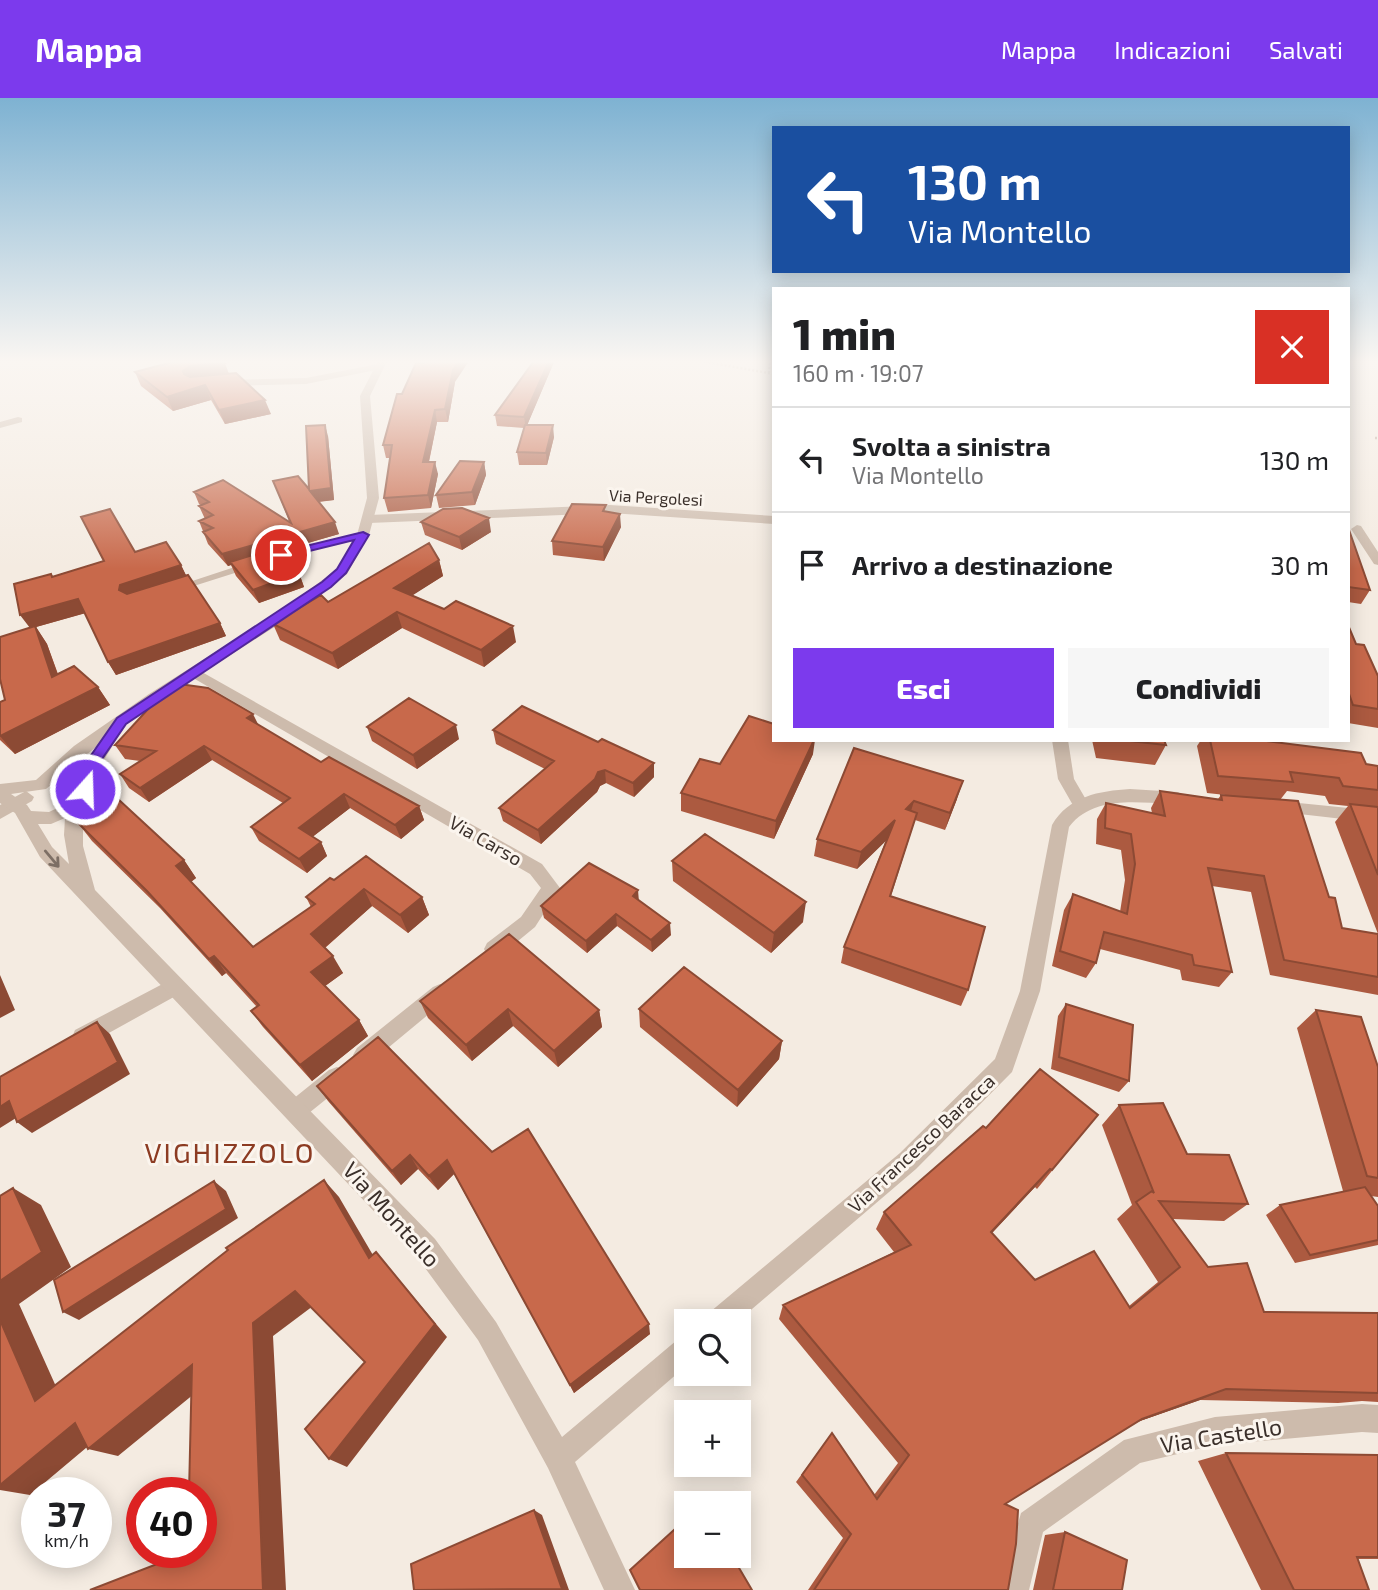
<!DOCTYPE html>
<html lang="it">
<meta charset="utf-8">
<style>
:root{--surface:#fff;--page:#f6f6f6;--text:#202124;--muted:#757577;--line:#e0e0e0;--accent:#7c3aed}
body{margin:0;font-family:"Exo 2",sans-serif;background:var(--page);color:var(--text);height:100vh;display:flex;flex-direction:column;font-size:26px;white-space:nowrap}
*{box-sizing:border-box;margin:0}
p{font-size:23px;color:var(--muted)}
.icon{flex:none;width:38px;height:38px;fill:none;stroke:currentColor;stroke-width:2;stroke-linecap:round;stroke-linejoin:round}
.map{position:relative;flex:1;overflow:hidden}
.details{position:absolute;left:772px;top:189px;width:578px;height:455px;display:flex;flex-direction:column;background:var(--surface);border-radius:0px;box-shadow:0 4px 18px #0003}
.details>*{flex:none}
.banner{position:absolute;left:772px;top:28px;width:578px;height:147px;border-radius:0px;box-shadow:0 4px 18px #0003;background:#1a4fa0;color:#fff;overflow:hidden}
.controls{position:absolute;left:674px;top:1211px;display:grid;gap:14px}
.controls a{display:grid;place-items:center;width:77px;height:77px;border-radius:0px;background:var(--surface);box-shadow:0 4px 18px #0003;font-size:35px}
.speed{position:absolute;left:21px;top:1379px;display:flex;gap:14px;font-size:35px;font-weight:700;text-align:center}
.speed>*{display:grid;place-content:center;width:91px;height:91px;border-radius:50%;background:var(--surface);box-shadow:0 4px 18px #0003;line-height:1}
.speed small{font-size:18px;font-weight:400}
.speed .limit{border:10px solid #d22;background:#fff;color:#111}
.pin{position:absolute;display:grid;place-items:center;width:60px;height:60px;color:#fff;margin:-30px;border:4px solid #fff;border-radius:50%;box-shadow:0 2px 7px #0007}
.me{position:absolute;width:77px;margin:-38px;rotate:20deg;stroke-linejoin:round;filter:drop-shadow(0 0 5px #0008)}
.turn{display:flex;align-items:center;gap:24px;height:147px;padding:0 21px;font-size:32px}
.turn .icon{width:91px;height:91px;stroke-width:2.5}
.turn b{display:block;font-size:49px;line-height:60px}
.round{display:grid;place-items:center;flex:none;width:74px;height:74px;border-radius:0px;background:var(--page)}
.headline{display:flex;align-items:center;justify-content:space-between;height:119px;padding:0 21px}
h1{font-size:42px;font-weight:800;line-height:52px}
.cta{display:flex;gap:14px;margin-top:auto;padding:14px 21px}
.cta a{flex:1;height:80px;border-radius:0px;background:var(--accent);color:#fff;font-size:28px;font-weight:800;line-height:80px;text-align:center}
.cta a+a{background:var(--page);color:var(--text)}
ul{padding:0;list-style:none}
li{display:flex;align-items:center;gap:21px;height:105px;padding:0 21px;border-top:2px solid var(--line)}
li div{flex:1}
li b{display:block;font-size:26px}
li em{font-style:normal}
header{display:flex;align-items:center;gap:42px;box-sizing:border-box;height:98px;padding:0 35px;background:var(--accent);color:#fff}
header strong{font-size:33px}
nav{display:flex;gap:38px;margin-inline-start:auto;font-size:24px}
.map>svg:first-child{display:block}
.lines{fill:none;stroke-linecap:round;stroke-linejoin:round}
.path{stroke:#b9a596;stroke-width:2.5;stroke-dasharray:2 2;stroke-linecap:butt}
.service{fill:#cdbbac;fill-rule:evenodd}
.minor{fill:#cdbbac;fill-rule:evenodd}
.tertiary{fill:#cdbbac;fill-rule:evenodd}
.wall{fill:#ac5a40;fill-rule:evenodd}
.shaded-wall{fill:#8c4a34}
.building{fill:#c8694b;stroke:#8c4a34;stroke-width:2}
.oneway{stroke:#7d6f65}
.route{fill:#7c3aed;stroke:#51269a;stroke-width:2}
.labels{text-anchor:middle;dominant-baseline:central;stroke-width:6;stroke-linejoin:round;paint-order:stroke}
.far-street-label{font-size:16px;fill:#3b302b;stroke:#fbf5ee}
.street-label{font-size:19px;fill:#3b302b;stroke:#fbf5ee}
.near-street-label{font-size:23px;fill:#3b302b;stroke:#fbf5ee}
.near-quarter-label{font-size:28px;letter-spacing:2px;fill:#8c3b22;stroke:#fbf5ee}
</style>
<header>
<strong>Mappa</strong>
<nav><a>Mappa</a><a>Indicazioni</a><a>Salvati</a></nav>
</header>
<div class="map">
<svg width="1378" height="1492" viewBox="0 0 1378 1492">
<rect width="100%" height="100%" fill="#f4ebe1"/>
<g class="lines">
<path class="path" d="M701 263 774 276
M769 275 770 263
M1375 340H1378"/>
<path class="service" d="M363 434 367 435V439L285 459 178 493H170L168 491 277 455Z"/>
<path class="minor" d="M378 266 383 269 381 271 306 286 222 288 217 285 222 282 306 280Z
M18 319 22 320V324L0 330V324Z
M610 407 774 418V426L610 415 369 425 363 421 369 417Z
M1357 427 1361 428 1378 454V467L1374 466 1351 431Z
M193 569 542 766 560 790 535 829 501 857 494 859 487 857 484 851 487 845 521 819 541 790 530 776 188 577 186 574Z
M1052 642H1068L1074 681 1088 705 1086 709H1074L1058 681Z
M26 693 34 699 32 703 0 721V707Z
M174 880 181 883 184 889 181 895 89 946 82 948 75 946 72 939 75 932Z
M440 886 447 889 450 895 447 901 371 964 364 967 357 964 353 957 357 950 433 889Z
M337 969 345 972 348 979 345 986 304 1019 296 1023 288 1019 285 1012 288 1005 329 972Z
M1362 1306 1378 1307V1335L1362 1334 1215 1347 1140 1365 1043 1434 1029 1492H999L1021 1415 1124 1342 1215 1319Z"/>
<path class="tertiary" d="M378 263H387L370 298 379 400 369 437 347 476 295 516 159 602 119 631 121 634 96 675 91 698 83 715V748L95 792 435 1141 496 1224 562 1339 677 1242 686 1238V1268L575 1364 635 1492H604L548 1370 478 1242 417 1159 40 759 15 715 0 705V686L36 682 74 648 149 596 285 510 337 471 357 437 367 400 360 298ZM97 648 80 675 75 697 70 704 49 714 31 713 27 707 11 696 46 691ZM65 720 64 737 69 766 52 749 38 726H51Z
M1130 691 1178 694 1186 700C1175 717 1103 685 1069 729L1040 893 1012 974 916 1071 738 1223H706L710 1214 900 1055 995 961 1020 893 1052 727C1069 698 1099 693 1130 691Z
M1279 703 1378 713V725L1273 713 1271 709Z"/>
</g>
<path class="wall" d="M170 263H223L229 276 271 316 225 326 211 302 173 313 141 288 135 274 171 264Z
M534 263H554V264L527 327 554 339 547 367H519L517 354 524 330 497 328 495 317Z
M455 284 448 324H437L429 364 438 376 431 410 388 414 384 400 390 360H386L383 347Z
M328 338 334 402 319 404 339 436 279 453 299 475 304 489 259 505 236 478 231 467 228 468 208 446 199 423 205 421 199 408 201 407 199 406 194 394 290 425 273 383 309 391Z
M484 364 486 377 475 407 439 410 436 397Z
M606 414 621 429 604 463 553 457 552 443Z
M421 424 491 434 462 452 425 437Z
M1348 429 1370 492 1361 506 1348 504Z
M135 454 181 467 186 478 220 525 226 538 116 577 108 564 85 515 36 529 47 546 58 576 98 589 110 607 15 656 0 642V604L5 602 29 530 51 476 53 479Z
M439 462 443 478 412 497 516 544 484 569 402 530 338 571 280 542 273 526Z
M1348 527 1356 546 1378 578V630L1348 625Z
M259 627 321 664 419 708 424 722 401 741 350 710 312 739 321 744 327 758 307 775 259 743 251 729 283 705 212 662 149 704 129 690 120 676 140 663 125 661 115 647Z
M367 629 459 641 417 671 372 643Z
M493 632 654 679 634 699 606 685 600 688 597 694 541 746 503 723 499 710 545 671 496 646Z
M1092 642H1164L1166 647 1155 667 1096 660Z
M1201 642H1259L1366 666 1378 668V897L1270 877 1251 794 1212 788 1232 874 1219 889 1182 882 1180 872 1100 851 1096 865 1086 880 1052 868 1064 812 1073 796 1120 814 1125 782 1121 752 1096 746 1097 721 1106 705 1152 715 1151 710 1160 693 1218 701 1221 697 1235 698 1207 695 1197 648ZM1287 693 1325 698 1329 706 1348 708 1335 724 1378 836 1342 830 1329 799 1280 702Z
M854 650 957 701 945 732 915 722 891 798 968 892 961 908 841 865 844 849 886 742 857 771 814 758 817 741Z
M813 656 774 741 681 713V695L720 666Z
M78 725 184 762 196 780 191 784 253 849 311 809 306 799 334 782 422 799 429 817 408 835 372 808 325 850 343 875 325 888 359 922 368 938 312 983 263 929 251 913 257 909 226 875 222 878 160 810 92 743Z
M672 763 803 824 771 855 673 783Z
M638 792V802L671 837 652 854 617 828 587 855 544 820 541 808Z
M420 903 599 912 602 929 558 969 513 928 472 963 428 920Z
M1066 906 1129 983 1119 994 1051 971 1058 918Z
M639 911 782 943 779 961 737 1009 640 929Z
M1316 912 1378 969V1099L1371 1098 1378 1108V1147L1295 1165 1266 1117 1280 1107 1345 1093H1343L1297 930Z
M378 939 650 1236 574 1295 454 1076 438 1092 418 1071 401 1087 328 1003 317 988Z
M1119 1007 1187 1056 1248 1106 1224 1123 1173 1121 1208 1169 1264 1214 1378 1215V1304L1362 1303 1338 1305 1200 1302 1137 1324 1005 1406 1008 1492H808L843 1440 796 1384 832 1335 874 1397 898 1365 779 1221 783 1207 894 1154 876 1131 884 1114 986 1030 1098 1017 1037 1091 1035 1089 992 1135 1035 1182 1129 1208 1158 1184 1117 1121 1132 1107 1102 1027Z
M1226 1355 1378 1357V1461H1357L1369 1492H1261L1198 1363Z
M1065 1434 1122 1492H1033L1045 1437Z"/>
<path class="shaded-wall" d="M459 263H469L455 284 448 324 445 311 453 272Z
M549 263H554V264L526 330 524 319Z
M225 265 230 279 189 287 183 273 190 268Z
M205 287 211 302 173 313 167 299Z
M265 302 271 316 225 326 219 312Z
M435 312 437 324 426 377 423 364Z
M325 327 328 338 334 402 314 404 310 393Z
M553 327 554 339 547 367 546 355Z
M435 364 438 376 431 410 428 397Z
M484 364 486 377 475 407 472 394Z
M620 416 621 429 604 463 603 449Z
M489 420 491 434 462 452 459 439Z
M335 424 339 436 232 467 230 464 231 467 228 468 222 456Z
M439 462 443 478 399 506 394 490Z
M181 467 188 481 127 505 119 492 120 487Z
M299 475 304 489 259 505 253 492Z
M78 501 86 515 36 529 47 546 65 597 52 579 30 530 20 517Z
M397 514 402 530 338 571 332 555Z
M220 525 226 538 116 577 108 564Z
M513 528 516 544 484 569 481 552Z
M98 589 110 607 15 656 0 638Z
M253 616 260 630 247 620Z
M456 627 459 641 417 671 413 657Z
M814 642H815L813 656 774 741 776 723Z
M204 648 212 662 149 704 140 690Z
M654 665V679L634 699 633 685Z
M605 672 606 685 600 688 597 694 541 746 538 732 598 674Z
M963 683 957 701 945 732 950 715Z
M344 696 350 710 306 744 299 730Z
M914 703 909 720 906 711Z
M419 708 424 722 401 741 395 727Z
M895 722 890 739 857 771 861 754Z
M321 744 327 758 307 775 299 761Z
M184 762 196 780 188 786 176 768Z
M364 791 372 808 321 853 311 836Z
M638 792 639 804 633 798Z
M422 799 429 817 408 835 400 817Z
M806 804 803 824 771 855 774 835Z
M616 816 617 828 587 855 586 843Z
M670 825 671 837 652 854 651 842Z
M214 858 226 875 222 878 209 861Z
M333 858 343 875 321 891 311 874Z
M0 877 15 912 0 920Z
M508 911 513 928 472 963 466 947Z
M599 912 602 929 558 969 554 953Z
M359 922 368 938 312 983 300 967Z
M97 924 110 936 130 976 32 1035 17 1024Z
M782 943 779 961 737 1009 738 992Z
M9 1003 24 1015 0 1030V1009Z
M410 1057 418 1071 401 1087 392 1073Z
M447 1062 454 1076 438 1092 429 1078Z
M1050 1071 1035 1089 978 1150 991 1134Z
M324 1082 339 1099 384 1176 369 1160Z
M214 1083 226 1093 238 1120 79 1222 63 1214Z
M13 1090 41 1107 71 1169 19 1206 67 1313 35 1303 0 1222V1183Z
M376 1154 447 1239 347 1369 329 1361 435 1226Z
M295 1193 313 1208 273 1238 286 1492H263L253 1225Z
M649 1226 650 1236 574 1295 570 1287Z
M192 1267 216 1278 118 1358 88 1351Z
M1226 1291 1200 1302 1120 1330 1142 1321Z
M75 1325 105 1334 30 1397 0 1392V1387Z
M534 1412 542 1417 569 1492H561Z"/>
<path class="building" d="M176 263H223L225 265 190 268 183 273 184 276 190 279 236 275 265 302 219 312 205 287 167 299 135 274Z
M425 263H459L453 272 445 311 435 312 423 364H435L428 397 384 400 392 347H383L397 296H402L416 265H424Z
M534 263H549L524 319 495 317Z
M325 327 331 390 310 393 335 424 222 456 203 434 213 430 199 423 213 417 199 408 209 404 194 394 223 382 291 425 273 383 298 378 309 391 306 328Z
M525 327H553L546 355 517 354Z
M460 363 484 364 472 394 436 397Z
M572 406 606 407 603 413 620 416 603 449 552 443Z
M462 410 489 420 459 439 421 424 443 411Z
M110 411 135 454 166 444 181 467 120 487 119 492 127 496 188 477 220 525 108 564 78 501 20 517 14 486 51 476 52 479 104 463 81 419Z
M1348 429 1370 492 1348 489Z
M429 445 439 462 394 490 444 511 456 503 513 528 481 552 397 514 332 555 273 526 321 497 328 504Z
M275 450 299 475 253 492 230 464Z
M1348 527 1356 546 1364 547 1378 578V611L1353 607 1348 593Z
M35 528 52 579 74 568 98 589 0 638V604L5 602 0 581V539Z
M172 585 208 590 253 616 247 620 321 664 329 659 419 708 395 727 344 696 299 730 321 744 299 761 251 729 290 700 204 648 140 690 120 676 156 653 115 647Z
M409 600 456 627 413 657 367 629Z
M522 608 598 644 602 641 654 665 633 685 605 672 598 674 595 681 538 732 499 710 554 663 493 632Z
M749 618 774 626V642H814L776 723 681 695 700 661 720 666Z
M1121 642H1164L1166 647Z
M1210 642H1259L1361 655 1366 666 1378 668V692L1343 688 1339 680 1290 674 1293 684 1218 678Z
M854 650 963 683 950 715 914 703 906 711 917 715 890 798 985 829 968 892 844 849 895 722 861 754 817 741Z
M1160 693 1222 702 1221 697 1298 703 1329 799 1335 800 1342 830 1378 836V879L1284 862 1264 778 1208 770 1232 874 1194 867 1192 857 1104 834 1096 865 1060 853 1073 796 1127 816 1135 766 1131 736 1105 730 1106 705 1165 718Z
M118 701 184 762 176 768 253 849 315 806 306 799 330 780 334 782 366 758 422 799 400 817 364 791 311 836 333 858 311 874 359 922 300 967 251 913 259 907 214 858 209 861 147 793 78 725Z
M1350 706 1378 709V777Z
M705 736 806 804 774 835 672 763Z
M589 765 638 792 633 798 670 825 651 842 616 816 586 843 541 808Z
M509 836 599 912 554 953 508 911 466 947 420 903Z
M684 869 782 943 738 992 639 911Z
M1066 906 1133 927 1129 983 1059 959Z
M1316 912 1361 919 1378 969V1080L1367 1078Z
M97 924 118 964 17 1024 9 1003 0 1009V979Z
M378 939 492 1054 528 1031 649 1226 570 1287 447 1062 429 1078 410 1057 392 1073 317 988Z
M1040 971 1098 1017 1052 1072 1050 1071 991 1134 1035 1182 1094 1153 1130 1210 1180 1169 1136 1104 1152 1093 1154 1095 1119 1007 1163 1005 1187 1056 1229 1057 1248 1106 1159 1103 1208 1169 1247 1165 1264 1214 1378 1215V1295L1226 1291 1142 1321 1005 1406 1018 1412 1016 1446 1008 1492H814L851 1436 802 1377 832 1335 877 1401 909 1357 783 1207 911 1147 884 1114 983 1028 986 1030Z
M324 1082 369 1160 376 1154 435 1226 329 1361 305 1331 365 1264 295 1193 253 1225 263 1492H90L188 1454H201V1395H189L192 1267 88 1351 75 1325 0 1387V1222L35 1303 228 1152 226 1150Z
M214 1083 226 1111 63 1214 54 1182Z
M1365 1089 1378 1108V1142L1310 1157 1280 1107Z
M13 1090 42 1154 0 1183V1098Z
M1226 1355 1378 1357V1459H1357L1369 1492H1294Z
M534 1412 562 1491 414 1492 411 1466Z
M686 1421V1458H732L752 1492H640L630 1472Z
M1065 1434 1127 1462 1122 1492H1053Z"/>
<defs><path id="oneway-shaft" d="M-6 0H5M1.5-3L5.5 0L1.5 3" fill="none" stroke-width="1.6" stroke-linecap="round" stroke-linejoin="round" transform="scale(1.75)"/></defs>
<use class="oneway" href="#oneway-shaft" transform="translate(52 761) rotate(50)"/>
<linearGradient id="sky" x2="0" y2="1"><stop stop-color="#7eb2d2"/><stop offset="0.56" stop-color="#faf6f2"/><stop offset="1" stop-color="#faf6f2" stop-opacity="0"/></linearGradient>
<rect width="1378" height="471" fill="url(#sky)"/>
<path class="route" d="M363 434 369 437 346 475 331 489 126 626 100 664 90 695H79L77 691 80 675 87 663 117 620 322 484 337 471 354 442 281 460 277 459V455Z"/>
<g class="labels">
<g class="far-street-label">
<text transform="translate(656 399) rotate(3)">Via Pergolesi</text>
</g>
<g class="street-label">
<text transform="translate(486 742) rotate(30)">Via Carso</text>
<text transform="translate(921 1045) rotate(-43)">Via Francesco Baracca</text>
</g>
<g class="near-street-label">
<text transform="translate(392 1116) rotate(48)">Via Montello</text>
<text transform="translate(1221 1337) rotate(-9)">Via Castello</text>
</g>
<g class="near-quarter-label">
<text x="230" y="1054">VIGHIZZOLO</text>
</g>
</g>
</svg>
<div class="controls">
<a><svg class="icon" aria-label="search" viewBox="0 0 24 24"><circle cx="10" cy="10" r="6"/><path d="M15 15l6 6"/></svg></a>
<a>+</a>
<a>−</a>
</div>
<div class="speed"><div>37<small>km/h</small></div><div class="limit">40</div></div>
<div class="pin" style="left:281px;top:457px;background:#d93025"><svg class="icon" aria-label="arrive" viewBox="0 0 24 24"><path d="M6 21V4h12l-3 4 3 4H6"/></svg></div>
<svg class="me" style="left:85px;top:691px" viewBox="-20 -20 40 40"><circle r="17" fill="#7c3aed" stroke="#fff" stroke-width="3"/><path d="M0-11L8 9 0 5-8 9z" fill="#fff"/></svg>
<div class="banner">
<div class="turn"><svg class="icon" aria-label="left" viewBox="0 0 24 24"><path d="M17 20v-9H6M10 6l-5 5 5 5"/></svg><div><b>130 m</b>Via Montello</div></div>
</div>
<section class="details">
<div class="headline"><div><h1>1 min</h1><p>160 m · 19:07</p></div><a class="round" style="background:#d93025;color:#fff"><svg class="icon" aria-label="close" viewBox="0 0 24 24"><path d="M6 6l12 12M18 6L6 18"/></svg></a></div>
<ul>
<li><svg class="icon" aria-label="left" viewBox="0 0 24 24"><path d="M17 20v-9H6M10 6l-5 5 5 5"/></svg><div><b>Svolta a sinistra</b><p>Via Montello</p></div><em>130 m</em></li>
<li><svg class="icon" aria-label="arrive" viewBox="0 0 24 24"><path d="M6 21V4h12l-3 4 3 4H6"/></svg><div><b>Arrivo a destinazione</b></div><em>30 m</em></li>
</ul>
<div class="cta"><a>Esci</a><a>Condividi</a></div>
</section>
</div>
